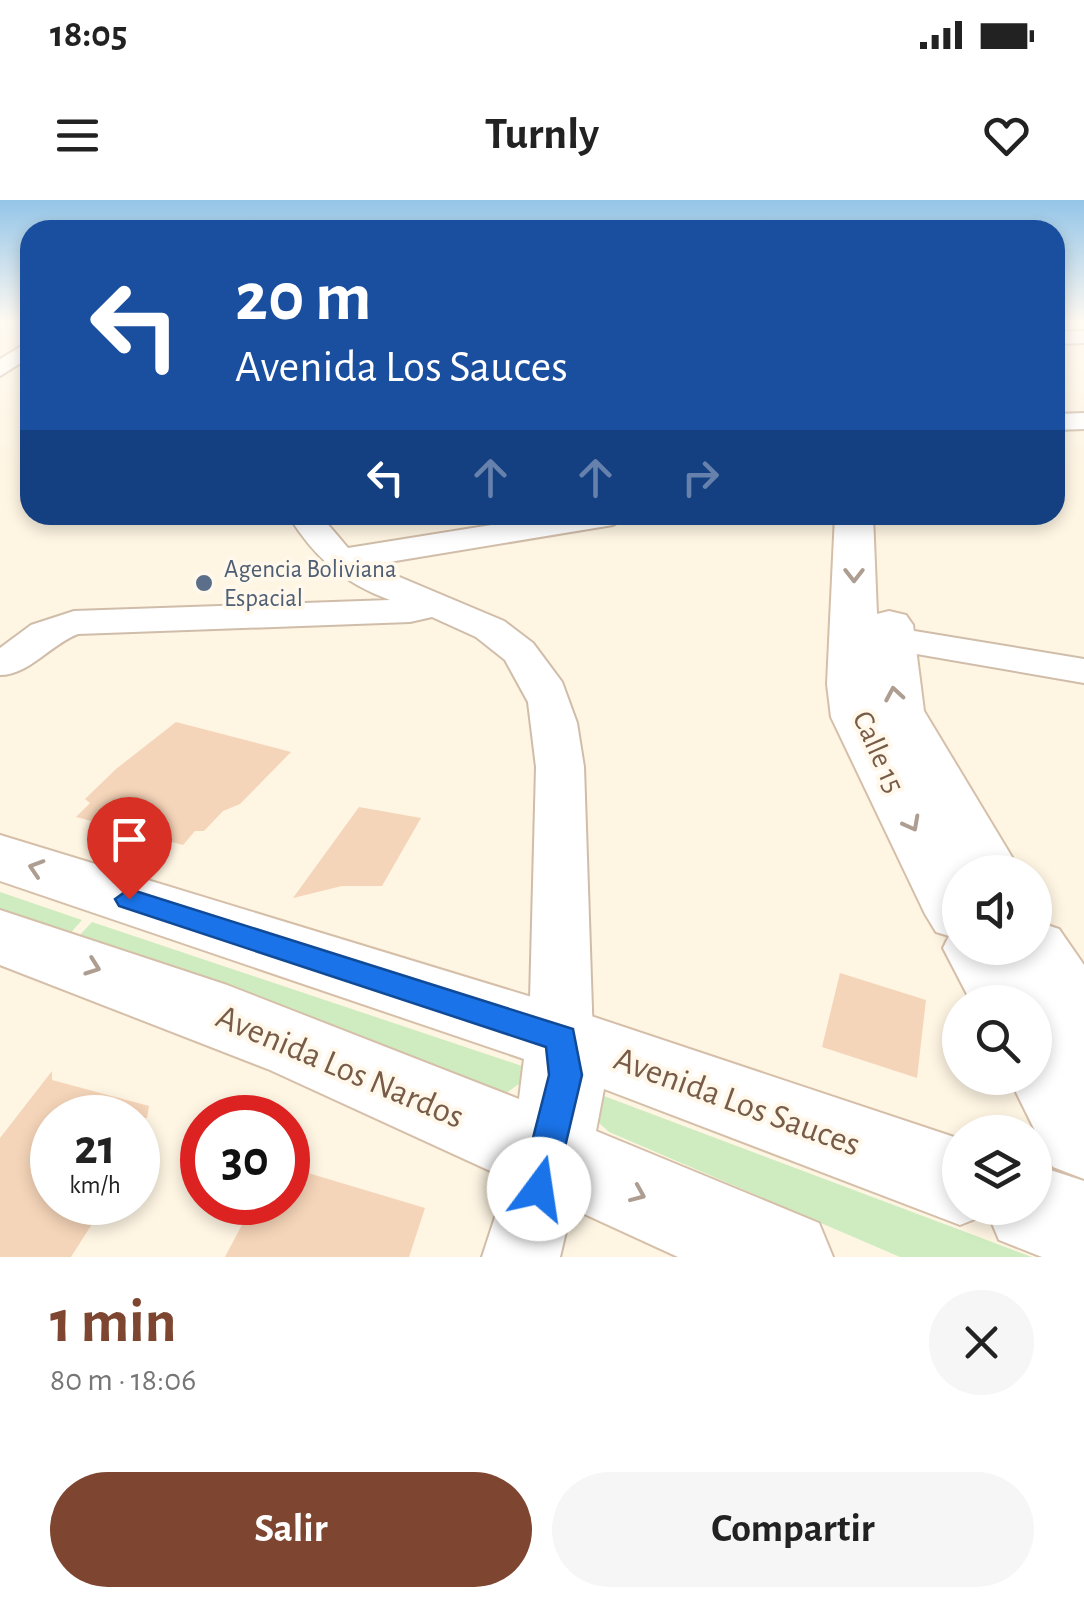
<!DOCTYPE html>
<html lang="es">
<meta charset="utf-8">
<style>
:root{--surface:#fff;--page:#f6f6f6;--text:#222;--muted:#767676;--accent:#7e4630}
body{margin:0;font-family:"Alegreya Sans",sans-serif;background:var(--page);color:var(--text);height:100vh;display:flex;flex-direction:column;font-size:38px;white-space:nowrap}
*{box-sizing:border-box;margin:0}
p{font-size:32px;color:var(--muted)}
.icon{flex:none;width:55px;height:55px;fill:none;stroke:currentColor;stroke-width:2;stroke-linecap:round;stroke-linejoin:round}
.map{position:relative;height:1057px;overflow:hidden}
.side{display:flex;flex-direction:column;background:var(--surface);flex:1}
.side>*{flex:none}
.hud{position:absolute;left:20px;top:20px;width:1045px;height:305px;border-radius:30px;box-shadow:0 5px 15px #0003;background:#1a4fa0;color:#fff;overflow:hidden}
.controls{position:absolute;left:942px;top:655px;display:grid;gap:20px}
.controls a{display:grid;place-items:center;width:110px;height:110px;border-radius:50%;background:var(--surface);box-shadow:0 5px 15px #0003;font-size:50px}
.speed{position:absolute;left:30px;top:895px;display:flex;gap:20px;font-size:50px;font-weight:700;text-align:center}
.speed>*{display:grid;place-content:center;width:130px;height:130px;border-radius:50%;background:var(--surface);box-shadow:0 5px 15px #0003;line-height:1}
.speed small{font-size:25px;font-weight:400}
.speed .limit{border:15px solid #d22;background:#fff;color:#111}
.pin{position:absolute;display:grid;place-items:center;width:85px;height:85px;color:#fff;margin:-102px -42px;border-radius:50% 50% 50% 0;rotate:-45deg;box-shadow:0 0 10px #0007}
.pin .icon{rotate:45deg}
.me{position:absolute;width:110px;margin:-55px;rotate:14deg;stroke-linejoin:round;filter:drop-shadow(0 0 8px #0008)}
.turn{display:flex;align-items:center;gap:35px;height:210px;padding:0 50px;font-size:45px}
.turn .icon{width:130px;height:130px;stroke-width:2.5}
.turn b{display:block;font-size:70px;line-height:85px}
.lanes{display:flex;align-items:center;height:95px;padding:0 50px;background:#0003;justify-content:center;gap:50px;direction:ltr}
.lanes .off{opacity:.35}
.round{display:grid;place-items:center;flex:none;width:105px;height:105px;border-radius:52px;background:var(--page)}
.headline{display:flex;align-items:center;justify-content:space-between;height:170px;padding:0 50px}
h1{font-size:60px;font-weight:700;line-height:75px;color:var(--accent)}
.button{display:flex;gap:20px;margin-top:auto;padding:20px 50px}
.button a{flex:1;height:115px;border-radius:60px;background:var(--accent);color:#fff;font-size:40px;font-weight:700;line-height:115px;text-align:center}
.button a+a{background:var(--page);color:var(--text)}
.status{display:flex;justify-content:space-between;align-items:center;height:70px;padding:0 50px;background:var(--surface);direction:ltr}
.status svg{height:28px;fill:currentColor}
header{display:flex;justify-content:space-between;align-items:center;height:130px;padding:0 50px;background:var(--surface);font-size:45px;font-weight:700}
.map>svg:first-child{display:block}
.green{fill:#cfecc1}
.building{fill:#f5d5b9}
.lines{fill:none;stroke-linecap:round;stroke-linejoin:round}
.street-casing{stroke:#d0bda9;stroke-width:4}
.secondary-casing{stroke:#d5bfa9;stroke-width:4}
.street{fill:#fff;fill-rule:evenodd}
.secondary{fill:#fff;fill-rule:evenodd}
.oneway{stroke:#ae9d91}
.route{fill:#1a73e8;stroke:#114b97;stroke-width:2.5}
.service-dot{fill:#5c6f8a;stroke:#fff8eb;stroke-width:4}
.labels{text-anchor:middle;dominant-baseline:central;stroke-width:8;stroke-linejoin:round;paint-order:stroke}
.far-service-label{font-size:25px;fill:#4e5e75;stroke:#fff8eb;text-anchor:start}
.street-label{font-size:30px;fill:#785c47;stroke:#fff8eb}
.near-street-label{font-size:35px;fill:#785c47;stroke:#fff8eb}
</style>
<div class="status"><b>18:05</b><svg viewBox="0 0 49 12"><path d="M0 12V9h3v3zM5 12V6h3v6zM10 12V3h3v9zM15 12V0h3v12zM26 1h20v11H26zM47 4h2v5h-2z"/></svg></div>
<header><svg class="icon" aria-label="menu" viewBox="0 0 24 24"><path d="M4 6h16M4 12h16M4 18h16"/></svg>Turnly<svg class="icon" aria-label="heart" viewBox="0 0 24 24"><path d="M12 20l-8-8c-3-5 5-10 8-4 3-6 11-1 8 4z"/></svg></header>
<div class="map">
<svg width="1084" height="1057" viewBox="0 0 1084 1057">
<rect width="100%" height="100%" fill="#fef5e3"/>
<path class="green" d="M0 692 82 720 68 736 0 714Z
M92 722 525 867 519 884 505 894 77 738Z
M604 896 1032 1057H900L609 932 598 922Z"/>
<path class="building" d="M176 522 291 552 240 604 223 611 204 631H195L183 645 76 617 90 603 85 599 116 569Z
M359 607 421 618 382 686H342L293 698Z
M840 773 926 800 917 878 822 847Z
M52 871V880L149 906 147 918H52V1002H106L71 1057H0V938Z
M288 967 425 1008 409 1057H225L254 1002H288Z"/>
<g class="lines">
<g class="street-casing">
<path id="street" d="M1084 131V143L1055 144V132Z
M30 141V157L0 176V159Z
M1084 213V229L1055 230V214Z
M288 315H320L348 348 554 315H629L613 325 371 365 504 421 533 443 562 482 577 523 584 567 593 839 584 858 561 866 538 858 529 839 536 567 528 502 505 460 476 437 432 417 410 422 78 434C51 444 29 475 0 475V448L31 425 74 411 390 400C342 382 315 358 288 315Z
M890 427 1084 459V483L876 447 870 439 876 431Z
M548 922 573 931 584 955 560 1057H482L523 931Z"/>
</g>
<g class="secondary-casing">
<path id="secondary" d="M835 315H873L877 414 889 411 906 415 913 425 924 511 1021 672H960V748H1035V721L1059 729 1084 765V979L1053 967 1009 878H1035V802H971L943 748 949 736 936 732 925 714 831 517 827 484Z
M0 635 561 806 960 939V1008H1035V965L1084 981V1057H1042L999 1040 988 1014 960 1025 604 889 596 931 819 1023 833 1057H678L270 870 0 765V710L227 785 519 899 524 859 0 681Z"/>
</g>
<use href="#street" class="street"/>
<use href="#secondary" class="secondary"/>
</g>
<defs><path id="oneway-chevron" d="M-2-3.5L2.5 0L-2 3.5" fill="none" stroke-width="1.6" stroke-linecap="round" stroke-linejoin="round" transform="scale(2.5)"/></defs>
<g class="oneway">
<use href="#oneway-chevron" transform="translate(854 375) rotate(90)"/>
<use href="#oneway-chevron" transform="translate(894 494) rotate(-100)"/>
<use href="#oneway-chevron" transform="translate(912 624) rotate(62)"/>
<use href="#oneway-chevron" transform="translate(36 668) rotate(-162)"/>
<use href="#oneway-chevron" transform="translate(93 767) rotate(20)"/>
<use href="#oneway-chevron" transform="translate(638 994) rotate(23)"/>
</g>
<linearGradient id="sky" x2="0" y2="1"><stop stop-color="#94c5e8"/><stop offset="0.45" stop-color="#fffaf2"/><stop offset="1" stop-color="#fffaf2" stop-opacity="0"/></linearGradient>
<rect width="1084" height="270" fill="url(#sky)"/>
<path class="route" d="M129 689 573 829 582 875 552 1002 539 1007 526 1002 520 989 549 875 546 847 119 706 115 699Z"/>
<circle class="service-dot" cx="204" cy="383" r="10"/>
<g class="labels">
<g class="far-service-label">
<text x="224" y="369">Agencia Boliviana<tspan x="224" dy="29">Espacial</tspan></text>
</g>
<g class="street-label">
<text transform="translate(878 552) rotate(66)">Calle 15</text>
</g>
<g class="near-street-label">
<text transform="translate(340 867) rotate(23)">Avenida Los Nardos</text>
<text transform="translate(737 902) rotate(20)">Avenida Los Sauces</text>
</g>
</g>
</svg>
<div class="controls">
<a><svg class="icon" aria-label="sound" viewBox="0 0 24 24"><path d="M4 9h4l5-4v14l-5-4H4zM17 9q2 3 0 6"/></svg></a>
<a><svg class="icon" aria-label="search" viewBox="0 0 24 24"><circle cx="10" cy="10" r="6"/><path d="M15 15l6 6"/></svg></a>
<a><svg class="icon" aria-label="layers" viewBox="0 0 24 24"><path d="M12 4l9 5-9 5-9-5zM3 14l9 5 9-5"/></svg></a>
</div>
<div class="speed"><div>21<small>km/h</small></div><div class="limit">30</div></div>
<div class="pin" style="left:129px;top:699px;background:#d93025"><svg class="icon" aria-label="arrive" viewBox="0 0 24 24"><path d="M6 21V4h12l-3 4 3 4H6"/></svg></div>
<svg class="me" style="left:539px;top:989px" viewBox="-20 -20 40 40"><circle r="19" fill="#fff"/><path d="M0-13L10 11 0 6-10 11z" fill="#1a73e8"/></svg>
<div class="hud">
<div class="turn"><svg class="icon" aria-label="left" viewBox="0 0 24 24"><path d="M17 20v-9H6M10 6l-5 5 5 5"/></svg><div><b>20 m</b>Avenida Los Sauces</div></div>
<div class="lanes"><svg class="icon" aria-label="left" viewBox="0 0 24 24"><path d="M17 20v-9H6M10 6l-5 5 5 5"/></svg><svg class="icon off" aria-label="ahead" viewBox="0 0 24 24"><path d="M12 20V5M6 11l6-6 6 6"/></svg><svg class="icon off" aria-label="ahead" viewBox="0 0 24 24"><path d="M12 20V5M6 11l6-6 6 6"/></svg><svg class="icon off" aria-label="right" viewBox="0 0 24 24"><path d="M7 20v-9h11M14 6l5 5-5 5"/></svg></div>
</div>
</div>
<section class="side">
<div class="headline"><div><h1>1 min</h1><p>80 m · 18:06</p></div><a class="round"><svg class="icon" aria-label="close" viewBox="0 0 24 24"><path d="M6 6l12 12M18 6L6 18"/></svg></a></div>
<div class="button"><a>Salir</a><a>Compartir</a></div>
</section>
